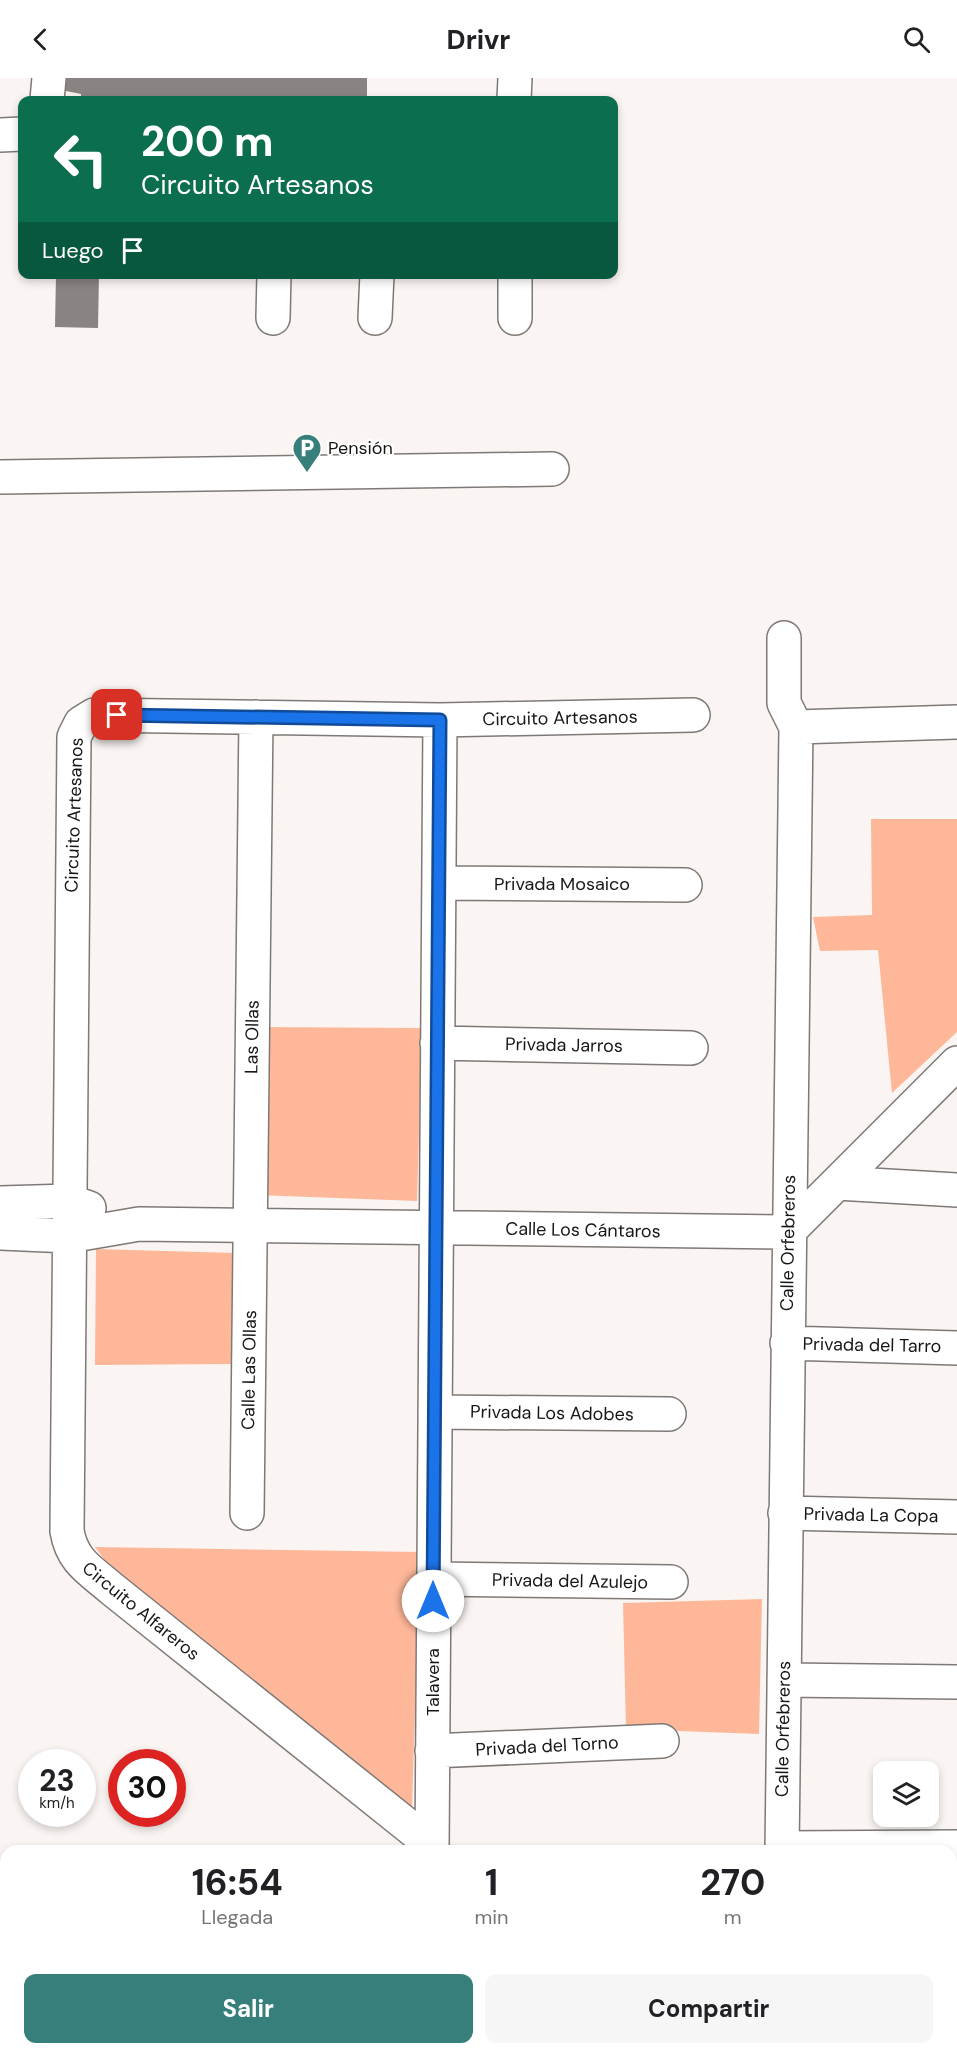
<!DOCTYPE html>
<html lang="es">
<meta charset="utf-8">
<style>
:root{--surface:#fff;--page:#f6f6f6;--text:#202124;--muted:#757577;--accent:#377f7a}
body{margin:0;font-family:"DM Sans",sans-serif;background:var(--page);color:var(--text);height:100vh;display:flex;flex-direction:column;font-size:22px;white-space:nowrap}
*{box-sizing:border-box;margin:0}
p{font-size:20px;color:var(--muted)}
.icon{flex:none;width:33px;height:33px;fill:none;stroke:currentColor;stroke-width:2;stroke-linecap:round;stroke-linejoin:round}
.map{position:relative;flex:1;overflow:hidden}
.panel{position:absolute;left:0px;top:1767px;width:957px;height:210px;display:flex;flex-direction:column;background:var(--surface);border-radius:18px 18px 0 0;box-shadow:0 3px 9px #0003}
.panel>*{flex:none}
.guide{position:absolute;left:18px;top:18px;width:600px;height:183px;border-radius:12px;box-shadow:0 3px 9px #0003;background:#0b6e4f;color:#fff;overflow:hidden}
.fabs{position:absolute;left:873px;top:1683px;display:grid;gap:12px}
.fabs a{display:grid;place-items:center;width:66px;height:66px;border-radius:12px;background:var(--surface);box-shadow:0 3px 9px #0003;font-size:30px}
.speed{position:absolute;left:18px;top:1671px;display:flex;gap:12px;font-size:30px;font-weight:700;text-align:center}
.speed>*{display:grid;place-content:center;width:78px;height:78px;border-radius:50%;background:var(--surface);box-shadow:0 3px 9px #0003;line-height:1}
.speed small{font-size:15px;font-weight:400}
.speed .limit{border:9px solid #d22;background:#fff;color:#111}
.pin{position:absolute;display:grid;place-items:center;width:51px;height:51px;color:#fff;margin:-26px;border-radius:12px;box-shadow:0 3px 9px #0006}
.me{position:absolute;width:66px;margin:-33px;rotate:0deg;stroke-linejoin:round;filter:drop-shadow(0 0 4px #0008)}
.turn{display:flex;align-items:center;gap:21px;height:126px;padding:0 24px;font-size:27px}
.turn .icon{width:78px;height:78px;stroke-width:2.5}
.turn b{display:block;font-size:42px;line-height:51px}
.then{display:flex;align-items:center;height:57px;padding:0 24px;background:#0003;gap:12px;font-size:22px}
.eta{display:flex;justify-content:space-evenly;align-items:center;height:102px;text-align:center}
.eta b{font-size:36px;font-weight:700;line-height:42px}
.action{display:flex;gap:12px;margin-top:auto;padding:12px 24px}
.action a{flex:1;height:69px;border-radius:12px;background:var(--accent);color:#fff;font-size:24px;font-weight:700;line-height:69px;text-align:center}
.action a+a{background:var(--page);color:var(--text)}
header{display:flex;justify-content:space-between;align-items:center;height:78px;padding:0 24px;background:var(--surface);font-size:27px;font-weight:700}
.map>svg:first-child{display:block}
.green{fill:#feb899}
.building{fill:#898381}
.lines{fill:none;stroke-linecap:round;stroke-linejoin:round}
.minor-casing{stroke:#7e7976;stroke-width:36}
.minor{stroke:#fff;stroke-width:33}
.route-casing{stroke:#114b97;stroke-width:15}
.route{stroke:#1a73e8;stroke-width:10}
.labels{text-anchor:middle;dominant-baseline:central;stroke-width:4.5;stroke-linejoin:round;paint-order:stroke}
.poi-label{font-size:18px;fill:#181615;stroke:#fff;text-anchor:start}
.street-label{font-size:18px;fill:#181615;stroke:#fff}
</style>
<header><svg class="icon" aria-label="back" viewBox="0 0 24 24"><path d="M15 5l-7 7 7 7"/></svg>Drivr<svg class="icon" aria-label="search" viewBox="0 0 24 24"><circle cx="10" cy="10" r="6"/><path d="M15 15l6 6"/></svg></header>
<div class="map">
<svg width="957" height="1977" viewBox="0 0 957 1977">
<rect width="100%" height="100%" fill="#faf5f2"/>
<path class="green" d="M871 741H957V954L892 1015 878 872 820 873 813 839 872 837Z
M260 949 422 950 417 1123 256 1117Z
M96 1171 236 1175 233 1286 95 1287Z
M95 1469 420 1474 412 1731 112 1492Z
M762 1521 759 1656 626 1651 623 1525Z"/>
<path class="building" d="M66 0H367V19H318V22H81V16L66 13Z
M56 196H99L98 250 55 249Z"/>
<g class="lines">
<g class="minor-casing">
<path id="minor" d="M47 22 49 0
M514 22 515 0
M0 57 22 56
M515 196V240
M273 240 274 196
M375 240 377 196
M0 399 552 391
M796 649 957 644
M439 805 685 807
M437 965 691 970
M837 1105 957 1112
M0 1125 69 1123 89 1130
M0 1155 69 1158 139 1146 788 1154 957 985
M787 1265 957 1270
M435 1334 669 1336
M247 1435 256 639
M785 1435 957 1439
M433 1501 671 1504
M784 1602 957 1604
M432 1673 662 1663
M432 1767 112 1511C90 1492 72 1483 67 1453L74 659 81 645 94 637 440 642 693 637
M782 1770 957 1769
M432 1773 440 642
M782 1773 796 649 784 625V560
M951 1916H957
M498 1977 525 1971
M553 1977 556 1971
M771 1977 774 1971"/>
</g>
<use href="#minor" class="minor"/>
</g>
<g class="lines">
<g class="route-casing">
<path id="route" d="M117 637 440 642 433 1523"/>
</g>
<use href="#route" class="route"/>
</g>
<defs>
<g id="parking-pin" transform="scale(1.5)"><path d="M0 17L-7.5 6A9.5 9.5 0 1 1 7.5 6Z" fill="#377f7a" stroke="#fff"/><path d="M-3.5-5.5H1a3.5 3.5 0 0 1 0 7H-1V5.5H-3.5ZM-1-3.4V-.6H.8a1.4 1.4 0 0 0 0-2.8Z" fill="#fff"/></g>
</defs>
<g fill-rule="evenodd">
<use href="#parking-pin" x="307" y="370"/>
</g>
<g class="labels">
<g class="poi-label">
<text x="328" y="370">Pensión</text>
</g>
<g class="street-label">
<text transform="translate(560 640) rotate(-1)">Circuito Artesanos</text>
<text transform="translate(74 737) rotate(-88)">Circuito Artesanos</text>
<text x="562" y="806">Privada Mosaico</text>
<text transform="translate(252 959) rotate(-89)">Las Ollas</text>
<text transform="translate(564 967) rotate(1)">Privada Jarros</text>
<text transform="translate(583 1152) rotate(1)">Calle Los Cántaros</text>
<text transform="translate(788 1165) rotate(-89)">Calle Orfebreros</text>
<text transform="translate(872 1267) rotate(1)">Privada del Tarro</text>
<text transform="translate(249 1292) rotate(-89)">Calle Las Ollas</text>
<text transform="translate(552 1335) rotate(1)">Privada Los Adobes</text>
<text transform="translate(871 1437) rotate(1)">Privada La Copa</text>
<text transform="translate(570 1503) rotate(1)">Privada del Azulejo</text>
<text transform="translate(141 1533) rotate(39)">Circuito Alfareros</text>
<text transform="translate(433 1604) rotate(-90)">Talavera</text>
<text transform="translate(783 1651) rotate(-89)">Calle Orfebreros</text>
<text transform="translate(547 1668) rotate(-3)">Privada del Torno</text>
</g>
</g>
</svg>
<div class="fabs">
<a><svg class="icon" aria-label="layers" viewBox="0 0 24 24"><path d="M12 4l9 5-9 5-9-5zM3 14l9 5 9-5"/></svg></a>
</div>
<div class="speed"><div>23<small>km/h</small></div><div class="limit">30</div></div>
<div class="pin" style="left:117px;top:637px;background:#d93025"><svg class="icon" aria-label="arrive" viewBox="0 0 24 24"><path d="M6 21V4h12l-3 4 3 4H6"/></svg></div>
<svg class="me" style="left:433px;top:1523px" viewBox="-20 -20 40 40"><circle r="19" fill="#fff"/><path d="M0-13L10 11 0 6-10 11z" fill="#1a73e8"/></svg>
<div class="guide">
<div class="turn"><svg class="icon" aria-label="left" viewBox="0 0 24 24"><path d="M17 20v-9H6M10 6l-5 5 5 5"/></svg><div><b>200 m</b>Circuito Artesanos</div></div>
<div class="then">Luego<svg class="icon" aria-label="arrive" viewBox="0 0 24 24"><path d="M6 21V4h12l-3 4 3 4H6"/></svg></div>
</div>
<section class="panel">
<div class="eta">
<div><b>16:54</b><p>Llegada</p></div>
<div><b>1</b><p>min</p></div>
<div><b>270</b><p>m</p></div>
</div>
<div class="action"><a>Salir</a><a>Compartir</a></div>
</section>
</div>
